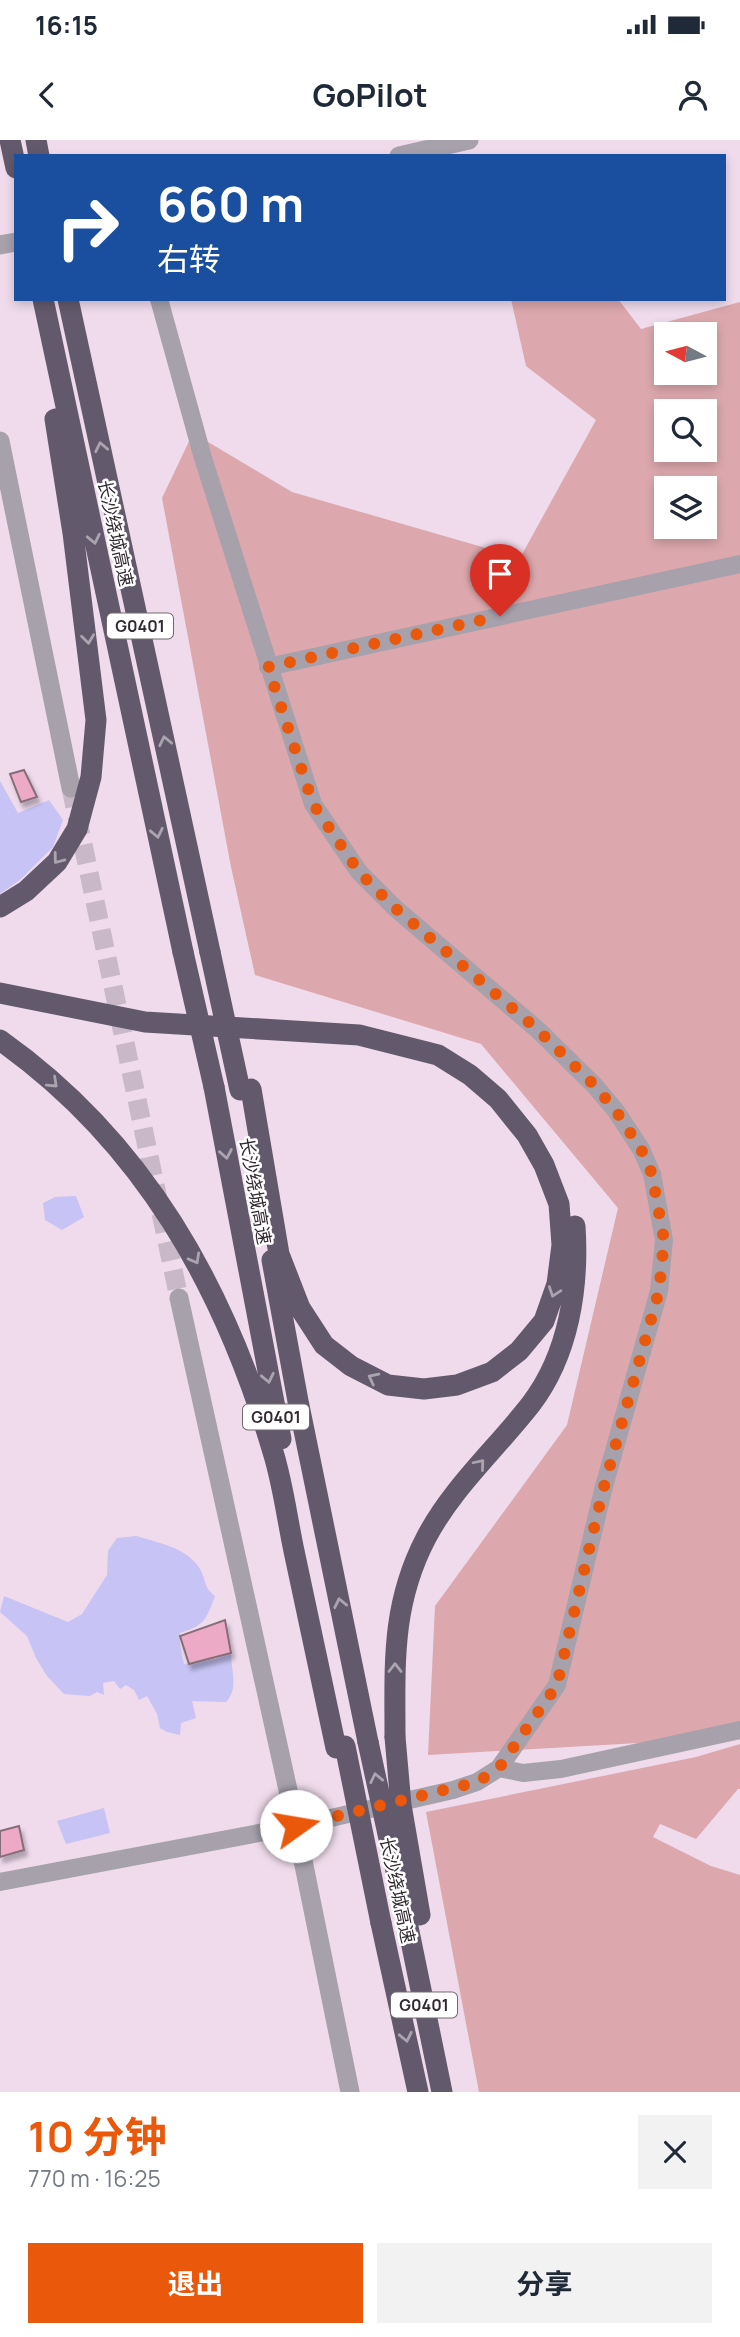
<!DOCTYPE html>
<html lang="zh">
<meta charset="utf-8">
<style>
:root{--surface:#fff;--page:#f2f2f3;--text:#1f2937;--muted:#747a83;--accent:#ea580c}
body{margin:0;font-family:Manrope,"Noto Sans SC",sans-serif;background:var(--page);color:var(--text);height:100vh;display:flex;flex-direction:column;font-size:26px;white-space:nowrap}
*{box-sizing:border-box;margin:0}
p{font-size:23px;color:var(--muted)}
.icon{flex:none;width:38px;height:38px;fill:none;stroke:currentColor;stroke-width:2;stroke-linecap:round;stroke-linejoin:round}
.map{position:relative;height:1952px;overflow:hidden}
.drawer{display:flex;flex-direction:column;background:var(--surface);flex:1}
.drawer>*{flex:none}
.banner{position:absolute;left:14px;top:14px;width:712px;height:147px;border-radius:0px;box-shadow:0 4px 10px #0003;background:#1a4fa0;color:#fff;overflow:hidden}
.needle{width:46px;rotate:277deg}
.controls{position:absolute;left:654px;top:182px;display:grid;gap:14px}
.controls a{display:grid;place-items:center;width:63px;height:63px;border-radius:0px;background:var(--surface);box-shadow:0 4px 10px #0003;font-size:35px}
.pin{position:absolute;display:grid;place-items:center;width:60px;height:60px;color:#fff;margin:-72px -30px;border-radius:50% 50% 50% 0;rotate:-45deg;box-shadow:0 0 7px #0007}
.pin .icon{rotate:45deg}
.me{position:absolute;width:77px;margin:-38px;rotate:77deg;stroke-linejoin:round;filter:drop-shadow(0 0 5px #0008)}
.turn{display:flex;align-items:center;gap:24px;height:147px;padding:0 28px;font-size:32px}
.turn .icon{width:91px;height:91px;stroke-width:2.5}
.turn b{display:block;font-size:49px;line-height:60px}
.round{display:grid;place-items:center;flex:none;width:74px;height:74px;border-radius:0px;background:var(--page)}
.summary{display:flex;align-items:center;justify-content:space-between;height:119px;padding:0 28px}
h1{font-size:42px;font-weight:700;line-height:52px;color:var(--accent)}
.button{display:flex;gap:14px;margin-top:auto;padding:14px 28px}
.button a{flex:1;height:80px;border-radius:0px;background:var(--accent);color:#fff;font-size:28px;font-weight:700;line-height:80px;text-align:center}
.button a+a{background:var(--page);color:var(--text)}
.status{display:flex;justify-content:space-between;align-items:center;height:49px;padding:0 35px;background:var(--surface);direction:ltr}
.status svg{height:19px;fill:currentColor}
header{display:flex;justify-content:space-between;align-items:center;height:91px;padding:0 28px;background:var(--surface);font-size:32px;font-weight:700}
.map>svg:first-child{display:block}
.green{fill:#dca8ad;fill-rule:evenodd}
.water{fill:#c7c3f5}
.building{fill:#edaac7;stroke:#856e78;stroke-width:2;filter:url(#shadow)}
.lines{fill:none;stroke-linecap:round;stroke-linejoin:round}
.tertiary-tunnel{stroke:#c9b8c7;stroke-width:19;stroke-dasharray:19 10;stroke-linecap:butt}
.minor{stroke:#a6a1ab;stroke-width:18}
.tertiary{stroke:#a6a1ab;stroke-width:19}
.motorway{stroke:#63596c;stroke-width:21}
.motorway-bridge{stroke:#63596c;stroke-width:21}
.oneway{stroke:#a9a4ae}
.route{stroke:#ea580c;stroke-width:12;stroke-dasharray:0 21.6}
.labels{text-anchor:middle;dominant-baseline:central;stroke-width:5;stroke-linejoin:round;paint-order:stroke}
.shield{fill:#fff;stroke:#706a6f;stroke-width:2}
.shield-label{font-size:16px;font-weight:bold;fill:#322a31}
.street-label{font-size:18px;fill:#322a31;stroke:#fff}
</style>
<div class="status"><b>16:15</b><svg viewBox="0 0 49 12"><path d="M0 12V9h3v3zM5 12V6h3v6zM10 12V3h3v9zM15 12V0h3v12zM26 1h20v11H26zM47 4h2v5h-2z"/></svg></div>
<header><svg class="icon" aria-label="back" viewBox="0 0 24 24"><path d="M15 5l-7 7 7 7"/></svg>GoPilot<svg class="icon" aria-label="person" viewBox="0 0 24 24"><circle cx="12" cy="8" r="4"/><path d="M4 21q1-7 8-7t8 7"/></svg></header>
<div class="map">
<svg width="740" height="1952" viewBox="0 0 740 1952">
<defs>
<filter id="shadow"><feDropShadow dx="3" dy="5.5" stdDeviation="2" flood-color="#0004"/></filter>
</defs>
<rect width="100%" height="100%" fill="#efdbec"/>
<path class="green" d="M511 159H618L641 189 740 162V1584L690 1600 428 1615 435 1466 567 1285 618 1068 481 904 255 835 231 727 162 358 193 293 292 352 520 418 596 280 526 226ZM667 194H705V233H667ZM667 271H705V310H667ZM667 348H705V387H667Z
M740 1604V1649H738L696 1699 660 1684 653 1697 711 1726 740 1735V1952H479L426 1672 696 1617Z"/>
<path class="water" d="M0 641 18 673 49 660 63 680 53 707 21 739 0 754Z
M76 1056 84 1077 62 1090 45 1080 43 1063 55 1057Z
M136 1396C159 1403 191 1408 202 1433 207 1445 204 1447 215 1456 206 1480 205 1485 180 1493V1505L184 1524 216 1519 231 1513C231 1529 239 1549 226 1562L192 1561 196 1578 181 1583 180 1595 167 1592 160 1588 157 1574 147 1556 139 1560 134 1550 126 1545 120 1549 114 1541 103 1543 104 1555 97 1552 90 1556 64 1554 47 1536 36 1518 27 1496 0 1472 4 1456 68 1482 82 1474 107 1435 108 1411 117 1398Z
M104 1668 110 1693 66 1704 57 1681Z"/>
<path class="building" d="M24 630 37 657 21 662 10 634Z
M225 1480 231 1513 189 1524 180 1496Z
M19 1686 24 1710 0 1717V1691Z"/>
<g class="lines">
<path class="tertiary-tunnel" d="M71 648 179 1158"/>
<path class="minor" d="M268 527 740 424
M499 1628 523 1633 561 1629 740 1590
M0 1742 296 1686 453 1650 477 1642 499 1628 557 1545 603 1350 659 1151 664 1100 652 1034 641 1009 616 971 595 946 538 890 395 768 359 732 313 664 203 318 159 159"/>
<path class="tertiary" d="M399 16 469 0
M0 105 16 102
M0 301 71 648
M179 1158 296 1686 350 1952"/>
<path class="motorway" d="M10 0 16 28
M36 0 39 16
M43 159 183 812
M68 159 210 812
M0 767 26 751 57 722 77 689 91 637 96 580 73 393 55 279
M0 853 145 882 359 895 438 915 470 935 498 959 527 995 544 1025 559 1064 562 1105 557 1144 544 1181 519 1211 492 1232 457 1245 424 1249 388 1245 351 1226 324 1205 300 1168 279 1114 251 949
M0 900C144 1002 224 1147 273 1312 283 1344 287 1378 294 1411 308 1477 322 1542 336 1608
M214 947 281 1299
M272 1120 298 1261 368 1602
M395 1597C395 1524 391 1465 426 1398 452 1348 496 1309 531 1264 569 1214 579 1147 575 1086
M406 1777 442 1952
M381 1783 418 1952"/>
<path class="motorway-bridge" d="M183 812 214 947
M210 812 240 950
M395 1597 401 1665 420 1775
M368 1602 406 1777
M345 1606 381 1783"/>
</g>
<defs><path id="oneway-chevron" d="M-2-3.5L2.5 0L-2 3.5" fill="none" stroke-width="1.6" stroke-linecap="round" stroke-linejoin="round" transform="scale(1.75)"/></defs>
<g class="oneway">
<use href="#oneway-chevron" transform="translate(101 307) rotate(-102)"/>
<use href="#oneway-chevron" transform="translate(94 399) rotate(78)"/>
<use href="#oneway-chevron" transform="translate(88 499) rotate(83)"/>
<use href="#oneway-chevron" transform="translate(165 601) rotate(-102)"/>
<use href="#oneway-chevron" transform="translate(157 693) rotate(78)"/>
<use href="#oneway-chevron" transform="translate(58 719) rotate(127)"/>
<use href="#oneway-chevron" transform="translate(53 943) rotate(43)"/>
<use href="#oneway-chevron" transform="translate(226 1014) rotate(80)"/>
<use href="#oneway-chevron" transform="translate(195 1119) rotate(61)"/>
<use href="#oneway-chevron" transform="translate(554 1152) rotate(109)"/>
<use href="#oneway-chevron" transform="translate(268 1238) rotate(78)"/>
<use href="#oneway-chevron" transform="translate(373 1238) rotate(-153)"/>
<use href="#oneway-chevron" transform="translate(480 1324) rotate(-50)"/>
<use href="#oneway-chevron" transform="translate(340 1463) rotate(-102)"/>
<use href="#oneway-chevron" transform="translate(395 1528) rotate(-90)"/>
<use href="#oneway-chevron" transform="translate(376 1638) rotate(-102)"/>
<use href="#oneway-chevron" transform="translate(406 1897) rotate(78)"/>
</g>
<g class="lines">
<path class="route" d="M296 1686 477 1642 499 1628 557 1545 603 1350 659 1151 664 1100 652 1034 641 1009 616 971 595 946 538 890 395 768 359 732 313 664 268 527 500 476"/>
</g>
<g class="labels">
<g class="shield">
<rect x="107" y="473.5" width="66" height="25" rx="5"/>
<rect x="243" y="1264.5" width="66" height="25" rx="5"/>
<rect x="391" y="1852.5" width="66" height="25" rx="5"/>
</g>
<g class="shield-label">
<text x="140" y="486">G0401</text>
<text x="276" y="1277">G0401</text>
<text x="424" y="1865">G0401</text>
</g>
<g class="street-label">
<text transform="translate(116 393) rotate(78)">长沙绕城高速</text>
<text transform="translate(256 1051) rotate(80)">长沙绕城高速</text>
<text transform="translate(398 1750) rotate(78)">长沙绕城高速</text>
</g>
</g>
</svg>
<div class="controls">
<a><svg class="needle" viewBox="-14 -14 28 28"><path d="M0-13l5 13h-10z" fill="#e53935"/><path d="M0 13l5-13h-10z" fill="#747a83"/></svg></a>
<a><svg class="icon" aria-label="search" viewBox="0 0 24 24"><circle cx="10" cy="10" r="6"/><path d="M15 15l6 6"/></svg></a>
<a><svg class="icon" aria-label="layers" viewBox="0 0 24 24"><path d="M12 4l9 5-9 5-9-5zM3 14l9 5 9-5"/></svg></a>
</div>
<div class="pin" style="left:500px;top:476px;background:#d93025"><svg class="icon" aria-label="arrive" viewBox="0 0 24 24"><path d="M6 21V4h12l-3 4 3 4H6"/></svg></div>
<svg class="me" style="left:296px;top:1686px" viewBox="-20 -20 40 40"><circle r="19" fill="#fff"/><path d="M0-13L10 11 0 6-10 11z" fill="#ea580c"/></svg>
<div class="banner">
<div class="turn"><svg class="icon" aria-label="right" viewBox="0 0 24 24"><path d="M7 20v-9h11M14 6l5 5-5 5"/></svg><div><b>660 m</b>右转</div></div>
</div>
</div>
<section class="drawer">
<div class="summary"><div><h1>10 分钟</h1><p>770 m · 16:25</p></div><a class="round"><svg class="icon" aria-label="close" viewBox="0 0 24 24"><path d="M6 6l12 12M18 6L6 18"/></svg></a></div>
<div class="button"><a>退出</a><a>分享</a></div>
</section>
